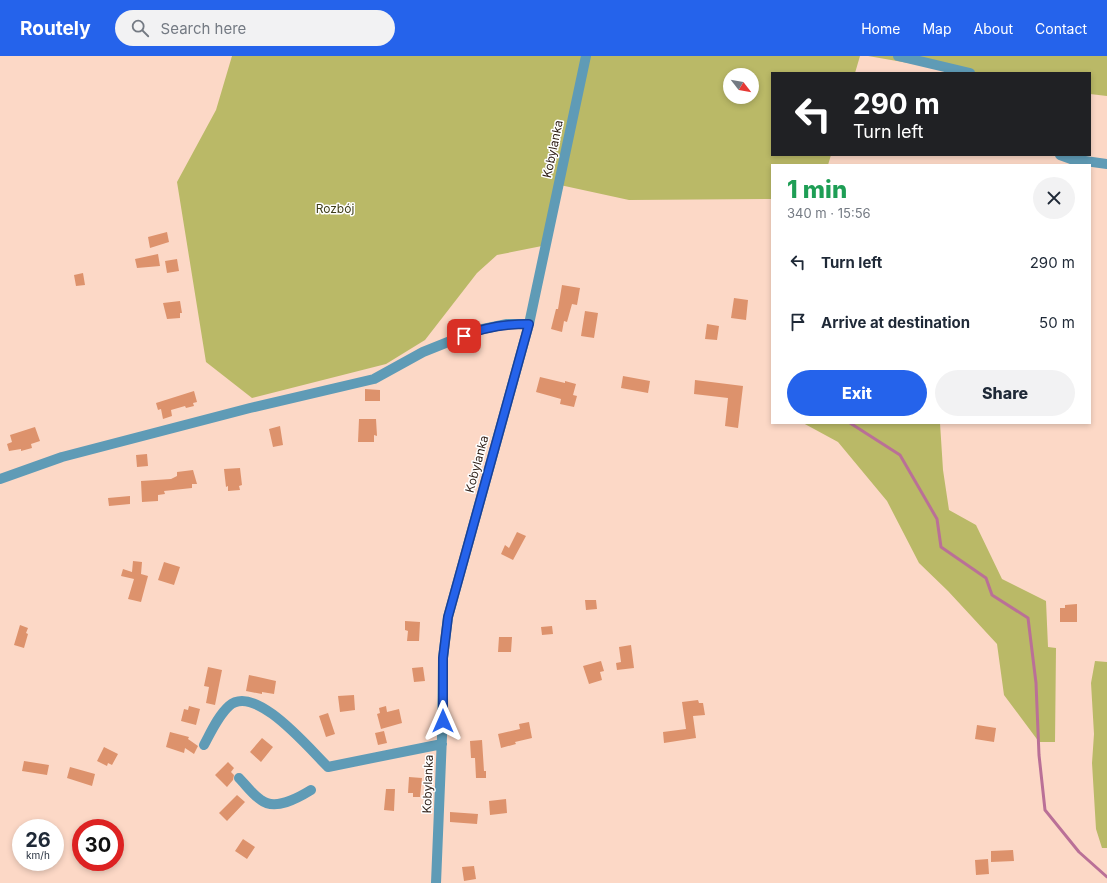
<!DOCTYPE html>
<html lang="en">
<head>
<meta charset="utf-8">
<style>
  body { margin:0; font-family:Inter,sans-serif; background:#f2f2f3; color:#1f2937; height:100vh; display:flex; flex-direction:column; font-size:15px; white-space:nowrap }
  * { box-sizing:border-box; margin:0 }
  p { font-size:13px; color:#747a83 }
  .icon { flex:none; width:22px; height:22px; fill:none; stroke:currentColor; stroke-width:2; stroke-linecap:round; stroke-linejoin:round }
  .map { position:relative; flex:1; overflow:hidden }
  .sheet { position:absolute; left:771px; top:108px; width:320px; height:260px; display:flex; flex-direction:column; background:#fff; border-radius:0px; box-shadow:0 2px 6px #0003 }
  .sheet>* { flex:none }
  .top-card { position:absolute; left:771px; top:16px; width:320px; height:84px; border-radius:0px; box-shadow:0 2px 6px #0003; background:#202124; color:#fff; overflow:hidden }
  .needle { width:26px; rotate:121deg }
  .fabs { position:absolute; left:723px; top:12px; display:grid; gap:8px }
  .fabs a { display:grid; place-items:center; width:36px; height:36px; border-radius:50%; background:#fff; box-shadow:0 2px 6px #0003; font-size:20px }
  .speed { position:absolute; left:12px; top:763px; display:flex; gap:8px; font-size:20px; font-weight:700; text-align:center }
  .speed>* { display:grid; place-content:center; width:52px; height:52px; border-radius:50%; background:#fff; box-shadow:0 2px 6px #0003; line-height:1 }
  .speed small { font-size:10px; font-weight:400 }
  .speed .limit { border:6px solid #d22; background:#fff; color:#111 }
  .pin { position:absolute; display:grid; place-items:center; width:34px; height:34px; color:#fff; margin:-17px; border-radius:8px; box-shadow:0 2px 6px #0006 }
  .me { position:absolute; width:44px; margin:-22px; rotate:0deg; stroke-linejoin:round; filter:drop-shadow(0 0 3px #0008) }
  .turn { display:flex; align-items:center; gap:14px; height:84px; padding:0 16px; font-size:18px }
  .turn .icon { width:52px; height:52px; stroke-width:2.5 }
  .turn b { display:block; font-size:28px; line-height:34px }
  .round { display:grid; place-items:center; flex:none; width:42px; height:42px; border-radius:21px; background:#f2f2f3 }
  .headline { display:flex; align-items:center; justify-content:space-between; height:68px; padding:0 16px }
  h1 { font-size:24px; font-weight:800; line-height:30px; color:#1e9e55 }
  .primary-button { display:flex; gap:8px; margin-top:auto; padding:8px 16px }
  .primary-button a { flex:1; height:46px; border-radius:24px; background:#2563eb; color:#fff; font-size:16px; font-weight:800; line-height:46px; text-align:center }
  .primary-button a+a { background:#f2f2f3; color:#1f2937 }
  ul { padding:0; list-style:none }
  li { display:flex; align-items:center; gap:12px; height:60px; padding:0 16px }
  li div { flex:1 }
  li b { display:block; font-size:15px }
  li em { font-style:normal }
  header { display:flex; align-items:center; gap:24px; box-sizing:border-box; height:56px; padding:0 20px; background:#2563eb; color:#fff }
  header strong { font-size:19px }
  nav { display:flex; gap:22px; margin-inline-start:auto; font-size:14px }
  .search { width:280px; height:36px; background:#f2f2f3; display:flex; align-items:center; gap:10px; box-sizing:border-box; padding:0 14px; border-radius:22px; color:#747a83; font-size:15px }
  .map>svg:first-child { display:block }
</style>
</head>
<body>
<header>
<strong>Routely</strong>
<div class="search"><svg class="icon" aria-label="search" viewBox="0 0 24 24"><circle cx="10" cy="10" r="6"/><path d="M15 15l6 6"/></svg>Search here</div>
<nav><a>Home</a><a>Map</a><a>About</a><a>Contact</a></nav>
</header>
<div class="map">
<svg width="1107" height="827" viewBox="0 0 1107 827">
  <rect width="100%" height="100%" fill="#fcd8c6"/>
  <path fill="#bab967" fill-rule="evenodd" d="M232,0H860L855,17H772V99H831L828,109H772V143L629,144L560,129L547,189L497,199L477,217L425,284L386,308L252,342L206,306L177,126L216,54ZM730,19H752V41H730Z
    M868,0H1107V40L1090,38V17H966Z
    M803,367H940L943,414L949,454L976,469L1002,523L1046,545L1048,591L1056,592L1055,686H1039L1004,639L997,588L948,535L919,507L887,445L838,386Z
    M1095,605L1107,606V792H1102L1096,773L1092,707L1094,678L1091,627Z"/>
  <g fill="none" stroke-linecap="round" stroke-linejoin="round">
    <path stroke="#ba7097" stroke-width="3" d="M850,367L900,399L937,463L941,491L986,522L992,539L1028,562L1036,627L1039,699L1045,754L1079,796L1107,821"/>
  </g>
  <path fill="#dd926c" d="M167,176L169,186L150,192L148,181Z
    M158,198L160,210L137,212L135,203Z
    M177,203L179,215L167,217L165,205Z
    M83,217L85,229L76,230L74,219Z
    M562,229L580,232L577,249L572,248L567,266L564,265L562,276L551,273L556,253H558Z
    M734,242L748,244L746,264L731,262Z
    M180,245L182,257H180V262L167,263L163,247Z
    M585,255L598,257L594,282L581,280Z
    M707,268L719,270L717,284L705,283Z
    M623,320L650,325L648,337L621,332Z
    M540,321L565,327V325L576,328L573,339L577,340L574,351L560,348L561,343L536,336Z
    M695,324L743,330L738,372L725,370L728,342L694,338Z
    M365,333L380,334V345H365Z
    M194,335L197,346L193,347L194,350L186,352L185,350L171,354L172,360L163,363L161,353L158,354L156,347Z
    M359,363H376L377,380L374,379V386H358Z
    M280,370L283,389L273,391L269,373Z
    M35,371L40,385L31,388L32,392L21,395V393L9,395L7,388L12,386L10,379Z
    M147,398L148,410L137,411L136,399Z
    M240,412L242,429L239,430L240,434L228,435V430L226,431L224,413Z
    M193,414L197,428H192V432L164,435L165,438L158,439V445L142,446L141,425L171,423L177,420V416Z
    M130,440V448L109,450L108,442Z
    M517,476L526,480L513,504L501,498L505,489L509,492Z
    M133,505L142,506L141,518L148,520L141,546L128,543L134,523L121,520L123,513L132,516Z
    M164,506L180,511L174,529L158,524Z
    M585,544H596L597,553L586,554Z
    M1077,548V566H1060V552H1065V549Z
    M405,565L420,566L419,585H407L408,575L405,574Z
    M20,569L28,572L26,577L28,578L24,592L14,589Z
    M552,570L553,578L542,579L541,571Z
    M499,581H512L511,596H498Z
    M631,589L634,612L617,614L616,607L621,606L619,591Z
    M601,605L604,615L600,616L602,624L589,628L583,610Z
    M208,611L222,614L215,649L206,647L209,631L204,630Z
    M423,611L425,625L414,626L412,612Z
    M249,619L276,625L274,638L262,636V638L246,635Z
    M354,639L355,654L340,656L338,640Z
    M698,644L699,647H703L705,659L693,660L696,682L664,687L663,676L686,673L682,646Z
    M189,650L200,653L196,669L181,665L184,653L188,654Z
    M386,650L387,656L399,653L402,667L381,673L377,658L380,657L379,652Z
    M328,657L335,678L326,681L319,660Z
    M529,666L532,682L515,686L516,688L501,692L498,678L520,673L519,668Z
    M977,669L996,672L994,686L975,683Z
    M384,675L387,687L378,689L375,677Z
    M170,676L189,681L188,683L198,690L194,698L185,692L184,697L166,691Z
    M262,682L273,691L261,706L250,696Z
    M482,684L484,715H486V722H476L475,702H471L470,685Z
    M104,691L118,698L112,709L108,707L107,710L97,705Z
    M24,705L49,709L47,719L22,715Z
    M228,706L234,712L231,716L234,719L233,724L227,731L215,719Z
    M70,711L95,718L92,730L67,722Z
    M409,721L422,722L420,741H413V737H408Z
    M386,733H395L394,755L384,754Z
    M237,739L245,746L227,765L219,757Z
    M506,743L507,757L490,759L489,745Z
    M450,756L478,758L477,768L450,766Z
    M243,783L255,791L247,803L235,795Z
    M1013,794L1014,805L991,806V795Z
    M988,803L989,818L976,819L975,804Z
    M474,810L476,823L464,825L462,811Z"/>
  <g fill="none" stroke-linecap="round" stroke-linejoin="round">
    <path stroke="#5f9bb6" stroke-width="10" d="M898,0L970,17
      M1060,99L1071,103L1107,108
      M0,423L62,401L250,352L374,323L423,296L478,274L507,268H529
      M204,689C211,676 218,660 229,650C255,626 311,695 328,711L442,688
      M239,722C246,729 253,739 261,744C275,755 298,742 311,734
      M436,827L442,680L443,602L448,561L529,268L586,0"/>
  </g>
  <g fill="none" stroke-linecap="round" stroke-linejoin="round">
    <defs>
      <path id="route" d="M443,665V602L448,561L529,268C506,268 485,271 464,280"/>
    </defs>
    <use href="#route" stroke="#184099" stroke-width="10"/>
    <use href="#route" stroke="#2563eb" stroke-width="7"/>
  </g>
  <g text-anchor="middle" stroke-width="3" stroke-linejoin="round" paint-order="stroke">
    <g font-size="12" fill="#2f1f16" stroke="#fff">
      <text transform="translate(553 93) rotate(-78)" y="4">Kobylanka</text>
      <text transform="translate(477 408) rotate(-75)" y="4">Kobylanka</text>
      <text transform="translate(428 728) rotate(-88)" y="4">Kobylanka</text>
    </g>
    <g font-size="12" fill="#3e3d19" stroke="#fff">
      <text x="335" y="157">Rozbój</text>
    </g>
  </g>
</svg>
<div class="fabs">
<a><svg class="needle" viewBox="-14 -14 28 28"><path d="M0-13l5 13h-10z" fill="#e53935"/><path d="M0 13l5-13h-10z" fill="#747a83"/></svg></a>
</div>
<div class="speed"><div>26<small>km/h</small></div><div class="limit">30</div></div>
<div class="pin" style="left:464px;top:280px;background:#d93025"><svg class="icon" aria-label="arrive" viewBox="0 0 24 24"><path d="M6 21V4h12l-3 4 3 4H6"/></svg></div>
<svg class="me" style="left:443px;top:665px" viewBox="-20 -20 40 40"><path d="M0-17L14 15 0 8-14 15z" fill="#2563eb" stroke="#fff" stroke-width="4"/></svg>
<div class="top-card">
<div class="turn"><svg class="icon" aria-label="left" viewBox="0 0 24 24"><path d="M17 20v-9H6M10 6l-5 5 5 5"/></svg><div><b>290 m</b>Turn left</div></div>
</div>
<section class="sheet">
<div class="headline"><div><h1>1 min</h1><p>340 m · 15:56</p></div><a class="round"><svg class="icon" aria-label="close" viewBox="0 0 24 24"><path d="M6 6l12 12M18 6L6 18"/></svg></a></div>
<ul>
<li><svg class="icon" aria-label="left" viewBox="0 0 24 24"><path d="M17 20v-9H6M10 6l-5 5 5 5"/></svg><div><b>Turn left</b></div><em>290 m</em></li>
<li><svg class="icon" aria-label="arrive" viewBox="0 0 24 24"><path d="M6 21V4h12l-3 4 3 4H6"/></svg><div><b>Arrive at destination</b></div><em>50 m</em></li>
</ul>
<div class="primary-button"><a>Exit</a><a>Share</a></div>
</section>
</div>
</body>
</html>
